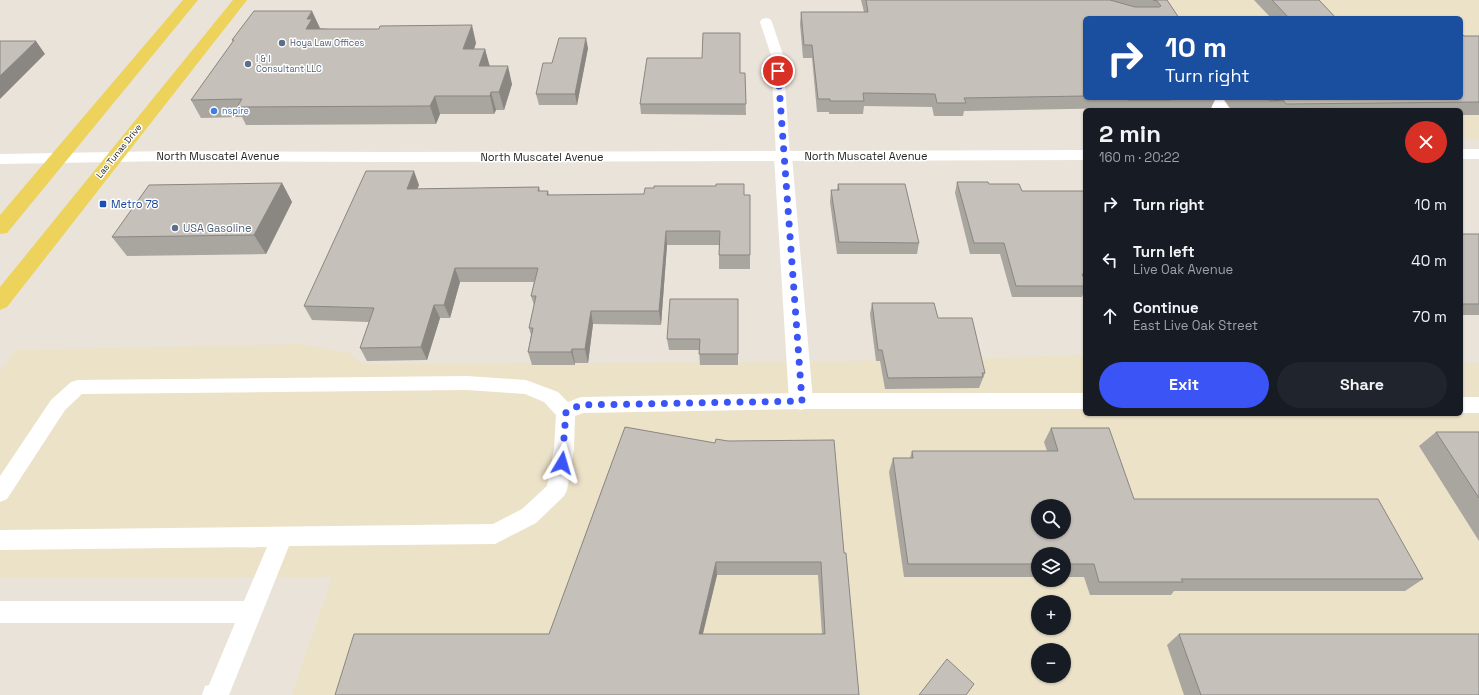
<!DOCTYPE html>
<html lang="en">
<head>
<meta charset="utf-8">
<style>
  body { margin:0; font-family:"Space Grotesk",sans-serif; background:#20242c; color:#f1f3f6; height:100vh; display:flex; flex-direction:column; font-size:15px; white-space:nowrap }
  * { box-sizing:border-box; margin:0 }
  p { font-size:13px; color:#9ea1a6 }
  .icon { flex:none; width:22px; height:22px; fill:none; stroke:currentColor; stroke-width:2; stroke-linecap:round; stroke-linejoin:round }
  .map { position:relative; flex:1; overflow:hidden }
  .panel { position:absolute; left:1083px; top:108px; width:380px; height:308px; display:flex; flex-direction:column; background:#171b24; border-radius:6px; box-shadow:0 1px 3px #0004 }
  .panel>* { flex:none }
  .banner { position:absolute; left:1083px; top:16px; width:380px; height:84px; border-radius:6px; box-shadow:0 1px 3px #0004; background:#1a4fa0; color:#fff; overflow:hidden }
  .buttons { position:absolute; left:1031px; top:499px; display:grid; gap:8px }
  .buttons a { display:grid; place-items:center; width:40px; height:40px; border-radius:50%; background:#171b24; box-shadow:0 1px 3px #0004; font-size:20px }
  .pin { position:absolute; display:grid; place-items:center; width:34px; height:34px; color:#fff; margin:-17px; border:2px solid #fff; border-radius:50%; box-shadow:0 1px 4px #0007 }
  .me { position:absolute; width:44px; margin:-22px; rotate:7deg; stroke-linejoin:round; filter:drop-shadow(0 0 3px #0008) }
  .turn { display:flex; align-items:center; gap:14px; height:84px; padding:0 16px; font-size:18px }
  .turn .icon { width:52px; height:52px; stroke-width:2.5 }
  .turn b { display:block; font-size:28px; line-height:34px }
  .round { display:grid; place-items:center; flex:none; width:42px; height:42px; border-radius:21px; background:#20242c }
  .headline { display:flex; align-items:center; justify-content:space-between; height:68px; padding:0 16px }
  h1 { font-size:24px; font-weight:700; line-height:30px }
  .primary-button { display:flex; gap:8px; margin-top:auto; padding:8px 16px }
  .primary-button a { flex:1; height:46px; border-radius:24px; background:#3b54f5; color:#fff; font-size:16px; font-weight:700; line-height:46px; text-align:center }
  .primary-button a+a { background:#20242c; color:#f1f3f6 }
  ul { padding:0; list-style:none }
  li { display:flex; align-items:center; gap:12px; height:56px; padding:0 16px }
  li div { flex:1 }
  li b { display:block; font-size:15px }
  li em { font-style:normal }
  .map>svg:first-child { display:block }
</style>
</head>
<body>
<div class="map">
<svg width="1479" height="695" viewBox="0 0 1479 695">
  <rect width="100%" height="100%" fill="#eae3d9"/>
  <path fill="#ece2c8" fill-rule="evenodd" d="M1165,0H1479V140L1461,139V110H1240L1232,98H1461V18H1177Z
    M299,344L350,353L362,364L798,362L1085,355V414H1461V363H1479V695H292L332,577L0,578V372L15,350ZM1038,506H1064V532H1038ZM1038,554H1064V580H1038ZM1038,602H1064V628H1038ZM1038,650H1064V676H1038Z"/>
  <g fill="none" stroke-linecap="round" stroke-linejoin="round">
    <path fill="#fff" fill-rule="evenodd" d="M766,18L770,19L772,22L783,55L790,156L788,159L783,160L778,159L776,156L771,55L760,22L762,19Z
      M467,376L526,380L558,392L568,402L581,397L801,393H1085V409H801L583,413L575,416L574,449L567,490L564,496L536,523L495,544L289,546L229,695H202L205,686L209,685L235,623H0V601H244L267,547L0,550V530L493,524L522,509L547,486L554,449L556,415L544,402L525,394L467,390L82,394L65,410L7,499L0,502V476L51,400L71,382L78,380Z
      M1461,397H1479V413H1461Z"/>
    <path fill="#fff" fill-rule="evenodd" d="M1206,98H1222L1230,110H1214Z
      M783,151L789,152L792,156L813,401L809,408L801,410L793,408L789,401L774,156L777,152Z"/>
    <path fill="#fff" fill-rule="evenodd" d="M1461,149H1479V159H1461Z
      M1085,150V160L385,162L170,161L0,164V154L170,151L385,152Z"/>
    <path fill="#edd25b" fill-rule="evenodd" d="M183,0H198L7,233L0,234V215Z
      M233,0H247L7,307L0,310V287Z"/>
  </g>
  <path fill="#a9a59f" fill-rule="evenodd" d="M861,0H1167L1179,18H1085V98H1216L1211,108H1168L1167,110H1121L1120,108L964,111L963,116H934L932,107L864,106L863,114H829V112H817L812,58H803L800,24L801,12H864Z
    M1254,0H1319L1336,18H1271Z
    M320,28L476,43L474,49H485L489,66L512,84L504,110H496L494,114H440L436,124L246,125L242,117L201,118L191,100L233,42L232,40Z
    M1464,36H1479V115H1461V110H1260L1258,108H1230L1223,98H1461Z
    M588,48L577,105H539L536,94L552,63Z
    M740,73H745L746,115L641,114L640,104Z
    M957,182L989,184L1022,191H1085V290L1082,297H1012L1000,254H970L955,193Z
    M282,183L292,202L266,254L127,256L112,237Z
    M838,184L919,243L917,254H837L830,202L831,190H837Z
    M419,185L417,189L539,187L540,191H548L549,195H750V269H719V245H667L661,325L593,324L588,363H575V365H532L528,352L531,335L529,328L534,305L531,296L534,282H460L450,318H440L427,360L367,361L360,348L369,322L312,320L304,306Z
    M1461,234H1479V315H1461Z
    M738,299V365H700L699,350H669L667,339Z
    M872,303L938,318L985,373L979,388L885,389L880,361H876L870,314Z
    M625,427L844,553L859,695L549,634ZM717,575H818L822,634H703Z
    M1051,428L1134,499L1423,579L1405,591H1174L1171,595H1090L1084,577H1064V554H1038V577H904L889,472L893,458H910L912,451H1047L1044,442Z
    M1436,432H1479V541L1419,446Z
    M1179,634L1479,695H1184L1167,645Z"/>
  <path fill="#8a8682" d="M312,11L320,28L318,31L306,29L307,19Z
    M472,25L476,43L468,67L463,49Z
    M586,38L588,48L577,105L575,94Z
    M36,41L45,54L0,99V76Z
    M485,49L490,67L479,66Z
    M508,66L512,84L504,110L499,92Z
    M491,92L496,110L494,114L490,96Z
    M435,96L440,114L436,124L430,106Z
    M414,171L419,185L412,203L407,189Z
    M282,183L292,202L266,254L254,235Z
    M666,231L667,245L661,325L659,311Z
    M455,268L460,282L450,318L444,305Z
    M434,305L440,318L427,360L421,347Z
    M591,311L593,324L588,363L585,349Z
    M572,349L575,363V365L571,352Z
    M716,562L717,575L700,645L699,634Z"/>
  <path fill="#c5c0b9" stroke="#8a8682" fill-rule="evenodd" d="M866,0H1110L1135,7H1159L1161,6L1157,1L1153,0H1167L1179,18H1085V96L964,98L966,103H937L935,94L863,93L864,101H830V99H818L812,45H804L801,12H868Z
    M1272,0H1319L1336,18H1289Z
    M254,11H312L307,19H312L306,29H379L380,26L472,25L463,49H485L479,66H508L499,92H491L490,96H435L430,106L237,107L242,99L191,100L234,40H232Z
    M703,33H740V73H745L746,104H640L647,58H702Z
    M1461,33L1464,36H1479V102L1286,104L1283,100L1270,101L1268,98H1461Z
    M559,38H586L575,94H536L543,63H552Z
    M0,41H36L0,76Z
    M1127,98H1170L1171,100H1128Z
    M366,171H414L407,189L539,187L538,191H548L547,195L644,194L645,188H654V186H716V184H744V195H750V255H719L720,231H666L659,311H591L585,349H572L571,352H528L533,328H529L536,296H531L538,268H455L444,305H434L421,347L360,348L374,308L304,306Z
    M957,182H988L989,184H1019L1022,191H1085V274H1082L1085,281V286H1016L1004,243H974Z
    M282,183L254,235L112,237L149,185Z
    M838,184H905L919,243L839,242L831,190H839Z
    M1461,234H1479V304H1461Z
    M670,299H738V354H699L700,339H667Z
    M872,303H934L938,318H972L985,373H982L983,377L888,378L882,350H878Z
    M625,427L715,443L716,439L728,441L834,440L844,553H846L859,695H335L354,634H549ZM716,562H821L825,634H699Z
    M1051,428H1109L1134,499H1378L1423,579H1181L1183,582H1099L1094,564H1064V554H1038V564H908L893,458H913L912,451H1058ZM1038,506H1064V532H1038Z
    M1436,432H1479V498Z
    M1179,634H1479V695H1201Z
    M947,659L974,684L966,695H919Z"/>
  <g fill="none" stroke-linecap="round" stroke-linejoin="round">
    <path stroke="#3b54f5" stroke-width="7" stroke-dasharray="0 12.6" d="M562,463L566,412L580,405L802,401L778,71"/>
  </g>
  <g fill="#5c6f8a" stroke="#fff" stroke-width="1.5">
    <circle cx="282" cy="43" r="4"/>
    <circle cx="248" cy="64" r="4"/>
    <circle cx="175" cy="228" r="4"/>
  </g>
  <circle fill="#3f7fe0" stroke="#fff" stroke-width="1.5" cx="214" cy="111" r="4"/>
  <rect fill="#1a4fb4" stroke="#fff" stroke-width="1.5" x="99" y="200" width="8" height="8" rx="2"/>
  <g text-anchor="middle" stroke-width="3" stroke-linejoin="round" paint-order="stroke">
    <g font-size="9" fill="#4e5e75" stroke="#fff" text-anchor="start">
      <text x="290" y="46">Hoya Law Offices</text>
      <text x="256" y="62">I &amp; I<tspan x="256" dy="10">Consultant LLC</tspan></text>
    </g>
    <g font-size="9" fill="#366cbe" stroke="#fff" text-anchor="start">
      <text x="222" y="114">nspire</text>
    </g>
    <g font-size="9" fill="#272727" stroke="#fff">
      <text transform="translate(119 151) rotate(-51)" y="3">Las Tunas Drive</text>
    </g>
    <g font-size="11" fill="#272727" stroke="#fff">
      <text x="218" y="160">North Muscatel Avenue</text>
      <text x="866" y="160">North Muscatel Avenue</text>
      <text x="542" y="161">North Muscatel Avenue</text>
    </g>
    <g font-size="11" fill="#164399" stroke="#fff" text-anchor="start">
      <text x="111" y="208">Metro 78</text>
    </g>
    <g font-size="11" fill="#4e5e75" stroke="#fff" text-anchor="start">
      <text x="183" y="232">USA Gasoline</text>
    </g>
  </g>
</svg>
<div class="buttons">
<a><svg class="icon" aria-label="search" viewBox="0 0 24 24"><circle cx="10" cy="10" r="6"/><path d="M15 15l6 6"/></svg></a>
<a><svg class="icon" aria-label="layers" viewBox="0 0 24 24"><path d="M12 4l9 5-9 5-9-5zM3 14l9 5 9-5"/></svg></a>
<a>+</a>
<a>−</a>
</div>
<div class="pin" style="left:778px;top:71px;background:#d93025"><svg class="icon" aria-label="arrive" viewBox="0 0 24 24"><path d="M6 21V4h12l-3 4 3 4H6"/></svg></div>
<svg class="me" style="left:562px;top:463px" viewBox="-20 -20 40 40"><path d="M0-17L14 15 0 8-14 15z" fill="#3b54f5" stroke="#fff" stroke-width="4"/></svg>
<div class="banner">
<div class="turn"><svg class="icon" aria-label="right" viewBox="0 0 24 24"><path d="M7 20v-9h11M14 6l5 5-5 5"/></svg><div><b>10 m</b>Turn right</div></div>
</div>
<section class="panel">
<div class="headline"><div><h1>2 min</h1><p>160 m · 20:22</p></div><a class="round" style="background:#d93025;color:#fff"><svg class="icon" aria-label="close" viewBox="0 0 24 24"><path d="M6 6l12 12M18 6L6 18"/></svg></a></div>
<ul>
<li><svg class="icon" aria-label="right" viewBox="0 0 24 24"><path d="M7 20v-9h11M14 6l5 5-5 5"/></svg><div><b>Turn right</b></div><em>10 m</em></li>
<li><svg class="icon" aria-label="left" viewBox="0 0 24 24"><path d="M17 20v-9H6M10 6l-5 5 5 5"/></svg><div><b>Turn left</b><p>Live Oak Avenue</p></div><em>40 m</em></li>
<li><svg class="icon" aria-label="ahead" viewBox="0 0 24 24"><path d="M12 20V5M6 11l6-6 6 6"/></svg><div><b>Continue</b><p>East Live Oak Street</p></div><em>70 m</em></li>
</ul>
<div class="primary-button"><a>Exit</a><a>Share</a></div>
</section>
</div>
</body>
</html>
